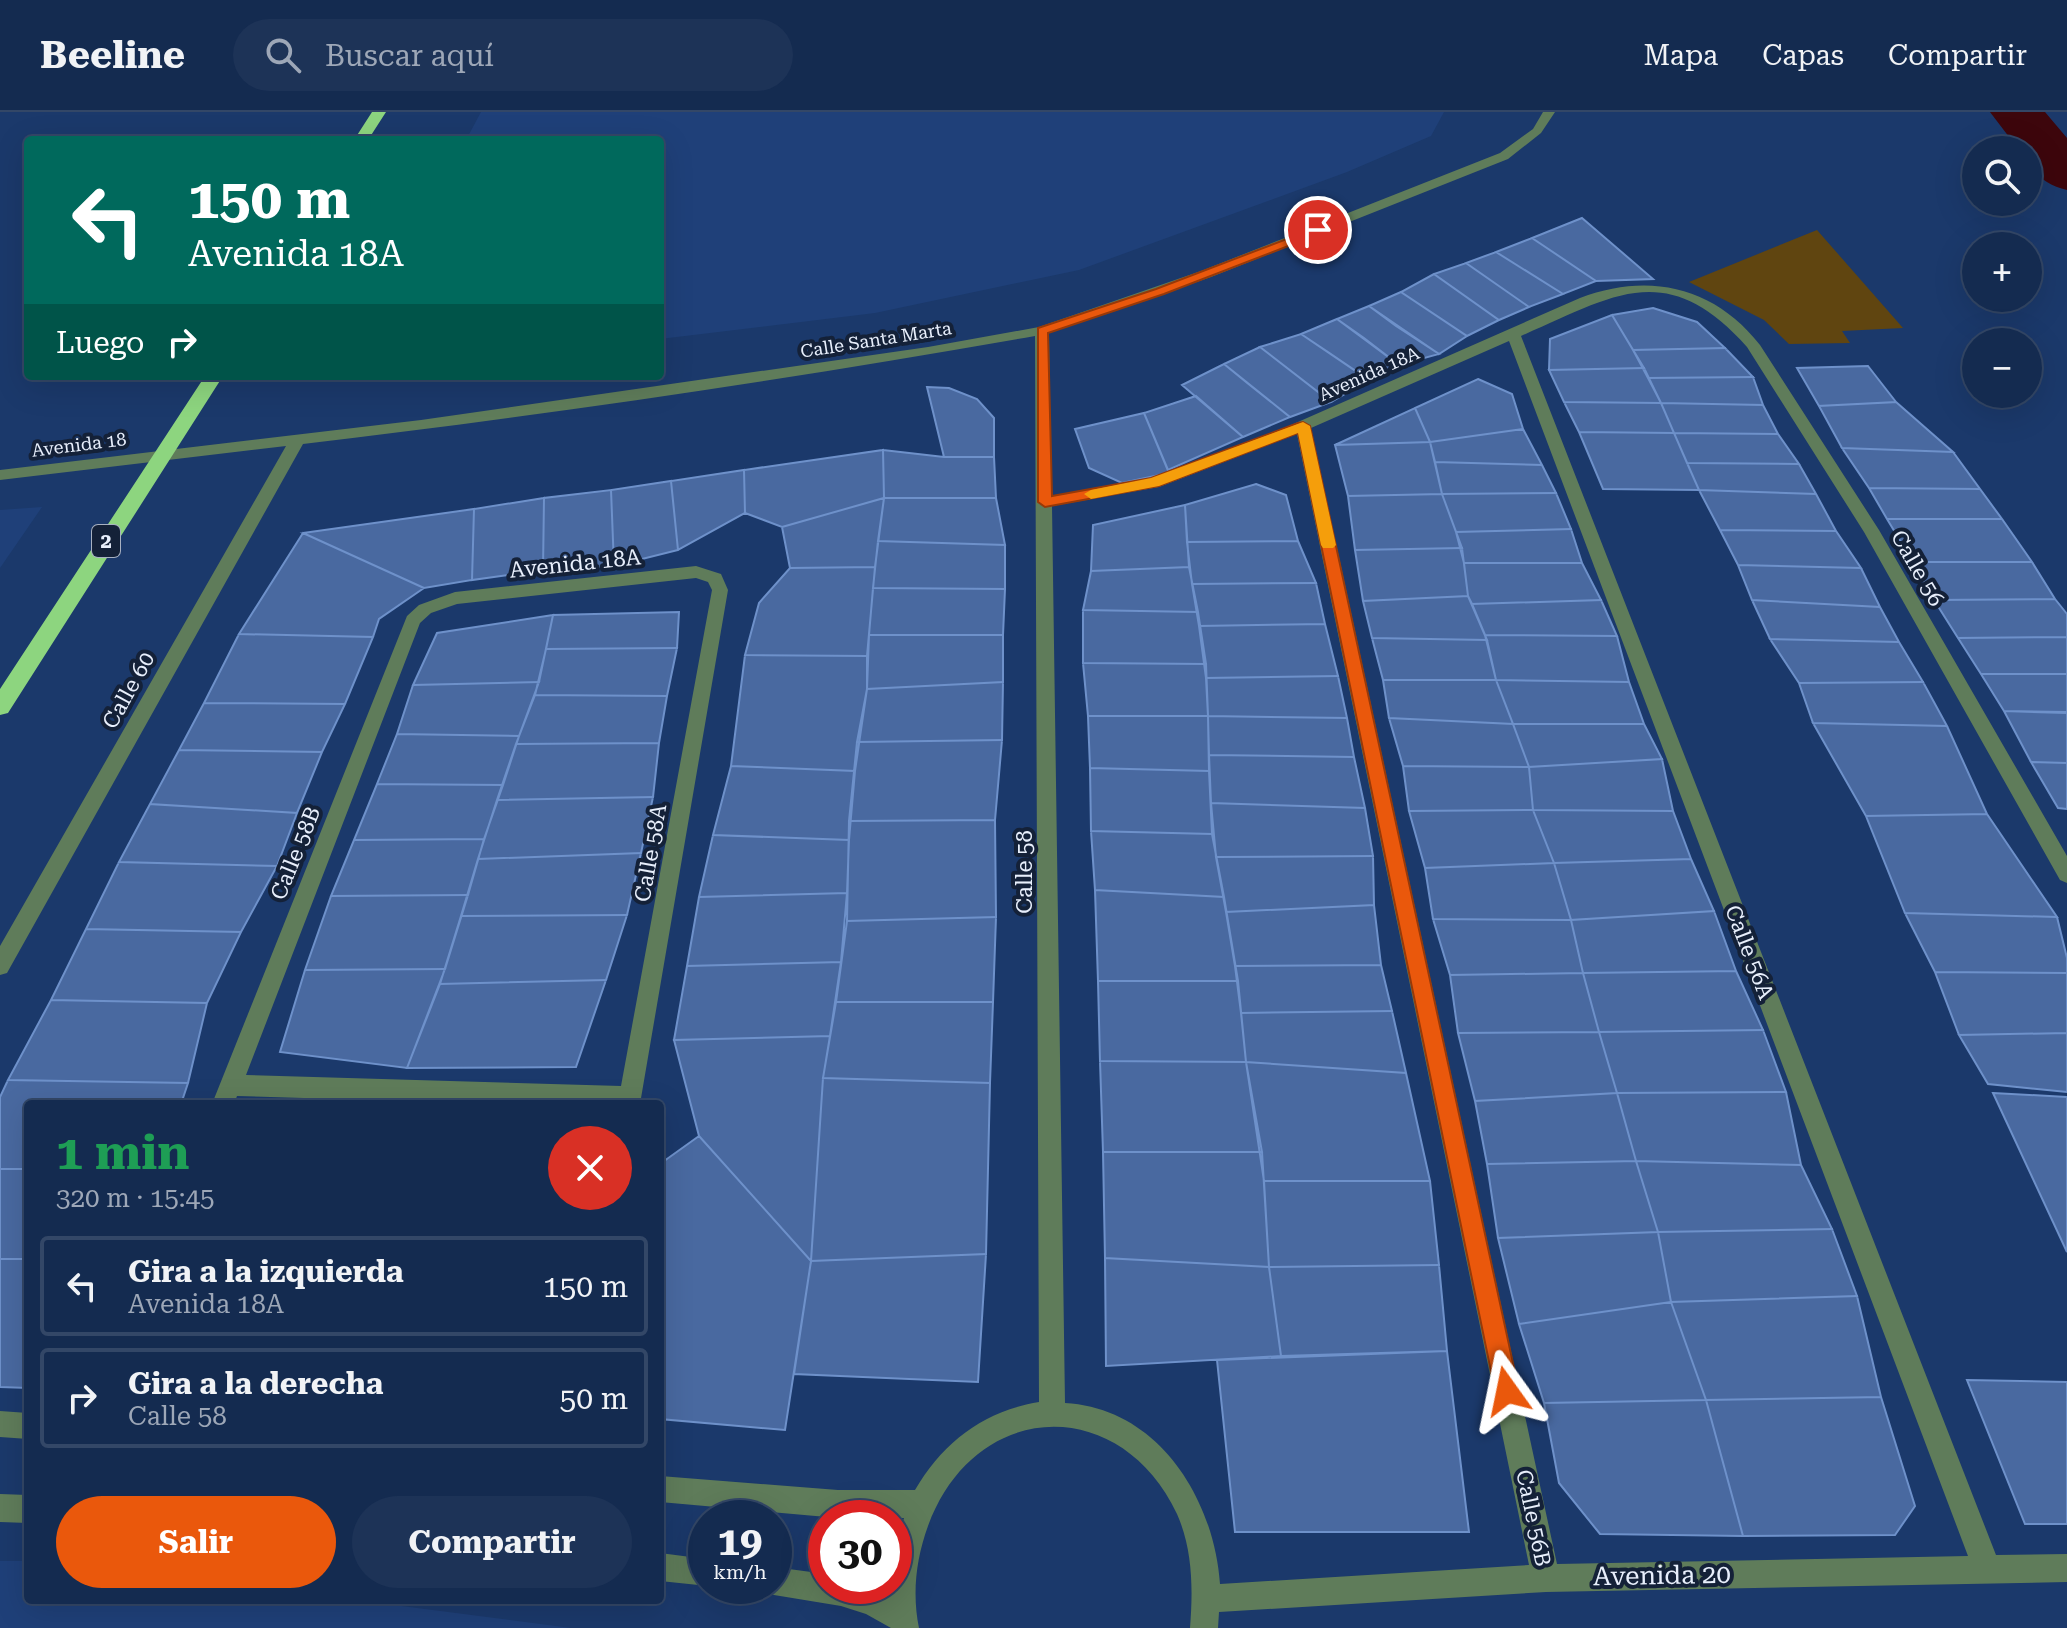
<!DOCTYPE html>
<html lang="es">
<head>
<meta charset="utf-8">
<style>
  body { margin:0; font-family:"Roboto Serif",serif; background:#1d3357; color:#f1f3f6; height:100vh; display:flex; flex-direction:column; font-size:30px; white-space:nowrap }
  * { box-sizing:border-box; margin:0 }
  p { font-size:26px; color:#9da7b7 }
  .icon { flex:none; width:44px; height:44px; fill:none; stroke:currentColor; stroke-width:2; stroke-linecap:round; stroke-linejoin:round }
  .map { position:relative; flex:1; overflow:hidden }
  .panel { position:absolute; left:24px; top:988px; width:640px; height:504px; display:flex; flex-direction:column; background:#142b50; border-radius:8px; box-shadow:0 8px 32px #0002,0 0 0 2px #334767 }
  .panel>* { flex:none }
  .banner { position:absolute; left:24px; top:24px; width:640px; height:244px; border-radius:8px; box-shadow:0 8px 32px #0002,0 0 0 2px #334767; background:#00695c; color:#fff; overflow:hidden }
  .controls { position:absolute; left:1962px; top:24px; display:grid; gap:16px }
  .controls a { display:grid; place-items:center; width:80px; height:80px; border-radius:50%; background:#142b50; box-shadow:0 8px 32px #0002,0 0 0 2px #334767; font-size:40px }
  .speed { position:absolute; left:688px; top:1388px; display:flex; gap:16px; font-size:40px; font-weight:700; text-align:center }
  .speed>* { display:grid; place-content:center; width:104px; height:104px; border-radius:50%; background:#142b50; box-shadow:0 8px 32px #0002,0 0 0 2px #334767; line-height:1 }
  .speed small { font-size:20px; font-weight:400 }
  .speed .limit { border:12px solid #d22; background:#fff; color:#111 }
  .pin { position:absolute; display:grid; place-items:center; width:68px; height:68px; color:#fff; margin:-34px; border:4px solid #fff; border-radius:50%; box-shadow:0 2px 8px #0007 }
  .me { position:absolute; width:88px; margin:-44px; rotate:348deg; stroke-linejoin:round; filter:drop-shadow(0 0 6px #0008) }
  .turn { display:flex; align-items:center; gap:28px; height:168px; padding:0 32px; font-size:36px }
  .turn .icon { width:104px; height:104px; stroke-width:2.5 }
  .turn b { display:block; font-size:56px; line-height:68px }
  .then { display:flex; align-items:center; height:76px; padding:0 32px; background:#0003; gap:16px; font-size:30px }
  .round { display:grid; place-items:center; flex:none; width:84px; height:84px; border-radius:42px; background:#1d3357 }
  .overview { display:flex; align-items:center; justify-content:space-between; height:136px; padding:0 32px }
  h1 { font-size:48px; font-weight:700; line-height:60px; color:#1e9e55 }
  .primary-button { display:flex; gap:16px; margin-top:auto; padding:16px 32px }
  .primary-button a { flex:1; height:92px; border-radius:48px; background:#ea580c; color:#fff; font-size:32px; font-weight:700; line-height:92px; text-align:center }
  .primary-button a+a { background:#1d3357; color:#f1f3f6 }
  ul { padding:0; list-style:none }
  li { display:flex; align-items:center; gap:24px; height:100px; margin:0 16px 12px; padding:0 16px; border:4px solid #334767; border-radius:8px }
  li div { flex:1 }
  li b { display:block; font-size:30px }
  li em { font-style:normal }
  header { display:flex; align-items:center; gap:48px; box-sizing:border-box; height:112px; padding:0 40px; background:#142b50; border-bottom:2px solid #334767 }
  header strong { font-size:38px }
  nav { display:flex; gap:44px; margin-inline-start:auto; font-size:28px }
  .search { width:560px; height:72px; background:#1d3357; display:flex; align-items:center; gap:20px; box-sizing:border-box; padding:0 28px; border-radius:44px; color:#9da7b7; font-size:30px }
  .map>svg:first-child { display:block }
</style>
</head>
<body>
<header>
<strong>Beeline</strong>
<div class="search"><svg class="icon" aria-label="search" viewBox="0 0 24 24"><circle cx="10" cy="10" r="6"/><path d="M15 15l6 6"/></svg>Buscar aquí</div>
<nav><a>Mapa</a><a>Capas</a><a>Compartir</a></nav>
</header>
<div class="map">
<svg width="2067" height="1516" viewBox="0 0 2067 1516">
  <rect width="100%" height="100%" fill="#1b396b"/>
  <path fill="#1f4079" d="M481,0H1444L1431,24L1347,60L1079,158L875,201L660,227V28H466Z
    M42,395L0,456V398Z
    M0,1449H28V1488H355L571,1516H0Z"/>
  <path fill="#604510" d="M1817,118L1903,216L1842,219L1850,231L1789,232L1764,208L1689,170Z"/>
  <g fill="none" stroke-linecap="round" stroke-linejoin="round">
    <path fill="#3d060c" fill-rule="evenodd" d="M1990,0H2045L2067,26V78C2047,73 2028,61 2028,38H2019Z"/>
  </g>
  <path fill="#4969a0" stroke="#6e91ca" stroke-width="2" d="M1582,106L1653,167L1596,169L1532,126Z
    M1532,126L1596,169L1563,182L1496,140Z
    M1496,140L1563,182L1529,195L1466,151Z
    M1466,151L1529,195L1499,208L1434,162Z
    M1434,162L1499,208L1467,224L1401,180Z
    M1401,180L1467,224L1439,242L1369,194Z
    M1369,194L1396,214L1439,242L1399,253L1337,207Z
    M1653,196L1697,210L1725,236L1633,238L1612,203Z
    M1612,203L1644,256L1549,258L1550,227Z
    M1337,207L1364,226L1399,253L1369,268L1301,222Z
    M1301,222L1328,240L1369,268L1331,290L1260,235Z
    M1260,235L1331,290L1290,305L1224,252Z
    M1725,236L1753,265L1648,266L1633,238Z
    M1224,252L1246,270L1290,305L1243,325L1182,273Z
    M1868,254L1896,290L1819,294L1797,256Z
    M1644,256L1661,291L1564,290L1549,258Z
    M1753,265L1763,293L1661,291L1648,266Z
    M1478,267L1512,282L1523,317L1430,330L1415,296Z
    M927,275L949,276L977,287L994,306V345H944Z
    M1196,284L1243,325L1168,358L1144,301Z
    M1564,290L1661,291L1674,321L1579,320Z
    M1896,290L1953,340L1842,336L1819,294Z
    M1661,291L1763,293L1778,322L1674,321Z
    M1415,296L1430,330L1335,333Z
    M1144,301L1169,361L1122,371L1089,356L1075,317Z
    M1523,317L1542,353L1435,350L1430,330Z
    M1579,320L1674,321L1699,378L1603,377Z
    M1674,321L1778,322L1799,352L1687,351Z
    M1430,330L1442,382L1348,384L1335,333Z
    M1842,336L1953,340L1980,377L1869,376Z
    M883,338L884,386L782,415L745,401L744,358Z
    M883,338L944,345H994L996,386H884Z
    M1435,350L1542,353L1556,381L1442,382Z
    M1687,351L1799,352L1816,382L1699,378Z
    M744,358L745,401L678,438L671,369Z
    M671,369L678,438L614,454L611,378Z
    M1256,372L1286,383L1298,429L1187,430L1185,393Z
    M1869,376L1980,377L2002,407H1887Z
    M611,378L614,454L543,458L544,386Z
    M1699,378L1816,382L1836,419L1720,418Z
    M1556,381L1571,417L1456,420L1442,382Z
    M1442,382L1462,436L1355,438L1348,384Z
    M544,386L543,458L472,468L474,397Z
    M884,386L875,455L790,456L782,415Z
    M884,386H996L1005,433L878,429Z
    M1185,393L1189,455L1091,459L1093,413Z
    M474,397L472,468L424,476L303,421Z
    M1887,407H2002L2032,450H1913Z
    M1571,417L1582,451H1464L1456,420Z
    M1720,418L1836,419L1861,456L1738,453Z
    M303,421L424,476L379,507L373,525L239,522Z
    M878,429L1005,433V477L873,476Z
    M1298,429L1316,471L1192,472L1187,430Z
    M1462,436L1468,484L1363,489L1355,438Z
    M1913,450H2032L2055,487L1934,488Z
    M1464,451H1582L1601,488L1472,492L1468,484Z
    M1738,453L1861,456L1880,495L1752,488Z
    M875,455L867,544L745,543L759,491L790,456Z
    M1189,455L1198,500L1083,498L1091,459Z
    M1316,471L1325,512L1199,514L1192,472Z
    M873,476L1005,477L1003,523H869Z
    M1468,484L1487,528L1372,526L1363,489Z
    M2055,487L2067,502V525L1958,526L1934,488Z
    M1601,488L1617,524L1485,523L1472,492Z
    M1752,488L1880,495L1899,530L1770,527Z
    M1083,498L1198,500L1206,552L1083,551Z
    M679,500L677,536L546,537L553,503Z
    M553,503L539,570L413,573L437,521Z
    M1325,512L1338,564L1206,566L1199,514Z
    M239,522L373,525L345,592L204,591Z
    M869,523H1003V570L867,577Z
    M1485,523L1617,524L1629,570L1496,568Z
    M2067,525V562H1981L1958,526Z
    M1372,526L1487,528L1496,568H1383Z
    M1770,527L1899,530L1923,570L1799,571Z
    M677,536L667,584L535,583L546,537Z
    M745,543L867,544V577L855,659L731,654Z
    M1083,551L1206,552L1208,604H1088Z
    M1981,562H2067V600L2004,599Z
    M1338,564L1347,606L1208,604L1206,566Z
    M1383,568H1496L1513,612L1389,606Z
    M1496,568L1629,570L1644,612H1513Z
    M539,570L519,624L397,622L413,573Z
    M1003,570L1002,628L857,630L867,577Z
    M1923,570L1947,614L1813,611L1799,571Z
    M535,583L667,584L659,631L516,632Z
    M204,591L345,592L322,640L179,638Z
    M2004,599L2067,601V651L2031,650Z
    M1088,604H1208L1209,659L1090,656Z
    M1208,604L1347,606L1354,645L1209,643Z
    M1389,606L1513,612L1529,655L1403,654Z
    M1813,611L1947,614L1987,702L1866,704Z
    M1513,612H1644L1662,647L1529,655Z
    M397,622L519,624L503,673L377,672Z
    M1002,628L995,708L849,709L857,630Z
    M659,631L653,685L497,688L516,632Z
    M179,638L322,640L297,701L150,692Z
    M1209,643L1354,645L1365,696L1211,691Z
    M1662,647L1673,699L1533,698L1529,655Z
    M2031,650L2067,651V697L2058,696Z
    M731,654L855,659L849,728L713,723Z
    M1403,654L1529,655L1533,698L1409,699Z
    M1090,656L1209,659L1212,722L1091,719Z
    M377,672L503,673L484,727L354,728Z
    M653,685L641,741L478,747L497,688Z
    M1211,691L1365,696L1373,744L1216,745Z
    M150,692L297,701L277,754L119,750Z
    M1533,698L1554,751L1425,756L1409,699Z
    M1533,698L1673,699L1691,747L1554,751Z
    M1987,702L2057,805L1905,801L1866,704Z
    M995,708L996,805L847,809L849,709Z
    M1091,719L1212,722L1224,785L1095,778Z
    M713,723L849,728L847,781L699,785Z
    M484,727L468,783L331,784L354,728Z
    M641,741L627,803L461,804L478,747Z
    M1373,744L1374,793L1226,800L1216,745Z
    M1691,747L1714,799L1571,808L1554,751Z
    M119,750L277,754L241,820L86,817Z
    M1554,751L1571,808L1433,807L1425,756Z
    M1095,778L1224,785L1238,869H1098Z
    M847,781L841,850L687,854L699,785Z
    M468,783L445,857L305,858L331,784Z
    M1374,793L1381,853L1235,854L1226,800Z
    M1714,799L1736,859L1583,861L1571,808Z
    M1905,801L2057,805L2067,846V861L1935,860Z
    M627,803L606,868L440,872L461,804Z
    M996,805L993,890H836L847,809Z
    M1433,807L1571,808L1583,861L1450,863Z
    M86,817L241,820L207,891L51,888Z
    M841,850L830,924L674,928L687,854Z
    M1381,853L1392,899L1241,901L1235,854Z
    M445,857L407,956L280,940L305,858Z
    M1736,859L1763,918L1599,920L1583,861Z
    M1935,860L2067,861V921L1959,923Z
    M1583,861L1599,920L1458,921L1450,863Z
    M606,868L576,955L407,956L440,872Z
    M1098,869H1238L1246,950L1100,949Z
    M51,888L207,891L188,971L8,968Z
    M836,890H993L990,971L823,966Z
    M1392,899L1406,961L1246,950L1241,901Z
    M1763,918L1786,980L1617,981L1599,920Z
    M1599,920L1617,981L1475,989L1458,921Z
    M2067,921V980L1988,972L1959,923Z
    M830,924L823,966L811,1149L699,1024L674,928Z
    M1100,949L1246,950L1262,1040H1103Z
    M1246,950L1406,961L1430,1069H1264Z
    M823,966L990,971L986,1142L811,1149Z
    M8,968L188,971L181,992H28V1057H0V985Z
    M1786,980L1801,1053L1636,1049L1617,981Z
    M1617,981L1636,1049L1487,1052L1475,989Z
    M1993,981L2067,985V1140Z
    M699,1024L811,1149L785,1318L660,1307V1052Z
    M1103,1040H1262L1269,1155L1105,1146Z
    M1636,1049L1658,1120L1498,1126L1487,1052Z
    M1636,1049L1801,1053L1832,1117L1658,1120Z
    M0,1057H28V1147H0Z
    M1264,1069H1430L1439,1153L1269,1155Z
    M1832,1117L1857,1184L1671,1190L1658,1120Z
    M1658,1120L1671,1190L1519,1212L1498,1126Z
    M986,1142L978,1270L794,1262L811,1149Z
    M1105,1146L1269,1155L1281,1244L1106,1254Z
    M0,1147H28V1276L0,1275Z
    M1439,1153L1447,1239L1281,1244L1269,1155Z
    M1857,1184L1881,1285L1706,1288L1671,1190Z
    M1671,1190L1706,1288L1544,1291L1519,1212Z
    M1447,1239L1469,1420H1235L1217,1248Z
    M1967,1268L2067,1270V1412H2025Z
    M1881,1285L1915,1394L1895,1423L1743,1424L1706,1288Z
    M1706,1288L1743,1424L1600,1422L1559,1371L1544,1291Z"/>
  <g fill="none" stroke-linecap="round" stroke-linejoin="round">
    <path fill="#5f7c5a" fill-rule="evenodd" d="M1543,0H1555L1541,21L1508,47L1211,165L1049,221L1051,384L1140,369L1193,352L1282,317L1580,186C1648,160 1714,174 1760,233L1879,418L2067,744V771L2060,768L1864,420L1747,235C1666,144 1612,185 1521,224L1996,1443L2067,1442V1470L1546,1480L1219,1500L1218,1516H1190C1193,1478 1193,1438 1177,1402C1119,1280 974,1288 928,1414C916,1447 912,1482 919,1516H891L866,1502L841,1494L774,1483L764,1479L762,1474H774V1455L826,1462V1474H867L887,1483L888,1474H894V1436L904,1406H838L660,1390V1364L838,1378H915C943,1330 984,1299 1039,1290L1035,224C792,267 547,303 303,332L7,861L0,863V834L286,334L0,368V358L421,308L928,235L1039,215L1201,159L1500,41L1533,17ZM1509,229L1968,1444L1557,1452L1311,316ZM1297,322L1529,1453L1220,1472C1214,1386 1158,1296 1065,1291L1052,394L1159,375Z
      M696,454L721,462L728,478L640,992H503L237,984L234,992H212L407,504L419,493L455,480ZM696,466L708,470L712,478L621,974L246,963L420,511L431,501L457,492Z
      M0,1299L28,1301V1327L0,1325Z
      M0,1382L28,1383V1411L0,1410Z
      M660,1441L706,1447L708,1474L660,1469Z"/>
    <path fill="#8dd57f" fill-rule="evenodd" d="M372,0H386L368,28H354Z
      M205,264H223L8,601L0,603V577Z"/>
  </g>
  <path fill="#ea580c" stroke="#983908" stroke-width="2" d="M1318,115L1324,118L1322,121L1164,182L1048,221L1052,384L1151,366L1298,311L1303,310L1310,314L1519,1279L1515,1287L1507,1291L1499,1287L1495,1279L1298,321L1159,374L1045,395L1038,390V216L1156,177Z"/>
  <path fill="#f59e0b" d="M1303,310L1310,314L1336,433L1333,436H1323L1321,433L1298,321L1159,374L1091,387L1084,382L1091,378L1151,366Z"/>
  <g text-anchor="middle" stroke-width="8" stroke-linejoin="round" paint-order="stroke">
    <g font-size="18" fill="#e8effc" stroke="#142138">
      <text transform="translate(876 228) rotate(-9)" y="6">Calle Santa Marta</text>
      <text transform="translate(1369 262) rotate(-24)" y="6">Avenida 18A</text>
      <text transform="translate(79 333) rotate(-7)" y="6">Avenida 18</text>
    </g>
    <rect fill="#142138" stroke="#a8b1c1" stroke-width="2" x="92" y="413" width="28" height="32" rx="6"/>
    <g font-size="20" font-weight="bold" fill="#e8effc">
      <text x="106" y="436">2</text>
    </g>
    <g font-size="22" fill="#e8effc" stroke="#142138">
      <text transform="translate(575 451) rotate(-6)" y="8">Avenida 18A</text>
      <text transform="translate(1918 456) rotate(60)" y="8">Calle 56</text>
      <text transform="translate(128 578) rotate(-61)" y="8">Calle 60</text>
      <text transform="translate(295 741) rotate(-68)" y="8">Calle 58B</text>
      <text transform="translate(650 741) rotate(-80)" y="8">Calle 58A</text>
      <text transform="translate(1024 760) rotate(-90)" y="8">Calle 58</text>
      <text transform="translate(1750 840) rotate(69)" y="8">Calle 56A</text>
      <text transform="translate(1534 1406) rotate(78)" y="8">Calle 56B</text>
    </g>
    <g font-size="26" fill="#e8effc" stroke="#142138">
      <text transform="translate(1662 1463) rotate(-1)" y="9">Avenida 20</text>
    </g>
  </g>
</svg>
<div class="controls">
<a><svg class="icon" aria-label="search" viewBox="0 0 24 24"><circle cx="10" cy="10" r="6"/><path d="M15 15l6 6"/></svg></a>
<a>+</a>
<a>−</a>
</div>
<div class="speed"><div>19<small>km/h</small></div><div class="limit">30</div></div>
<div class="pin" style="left:1318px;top:118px;background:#d93025"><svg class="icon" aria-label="arrive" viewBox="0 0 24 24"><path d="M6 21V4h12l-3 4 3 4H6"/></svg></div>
<svg class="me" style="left:1507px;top:1279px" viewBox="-20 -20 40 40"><path d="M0-17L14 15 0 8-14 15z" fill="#ea580c" stroke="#fff" stroke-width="4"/></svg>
<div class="banner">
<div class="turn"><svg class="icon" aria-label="left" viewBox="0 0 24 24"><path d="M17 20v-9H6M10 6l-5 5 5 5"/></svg><div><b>150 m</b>Avenida 18A</div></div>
<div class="then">Luego<svg class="icon" aria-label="right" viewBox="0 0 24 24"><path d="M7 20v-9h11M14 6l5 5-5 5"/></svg></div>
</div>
<section class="panel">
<div class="overview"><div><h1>1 min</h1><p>320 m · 15:45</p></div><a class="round" style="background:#d93025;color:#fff"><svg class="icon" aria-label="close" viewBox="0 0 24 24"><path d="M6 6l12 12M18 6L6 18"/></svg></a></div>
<ul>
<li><svg class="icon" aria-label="left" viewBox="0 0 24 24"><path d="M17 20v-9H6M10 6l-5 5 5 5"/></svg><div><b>Gira a la izquierda</b><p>Avenida 18A</p></div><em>150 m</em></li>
<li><svg class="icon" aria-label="right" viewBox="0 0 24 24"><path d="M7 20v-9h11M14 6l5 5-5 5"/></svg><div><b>Gira a la derecha</b><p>Calle 58</p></div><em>50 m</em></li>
</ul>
<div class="primary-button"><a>Salir</a><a>Compartir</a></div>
</section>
</div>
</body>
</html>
